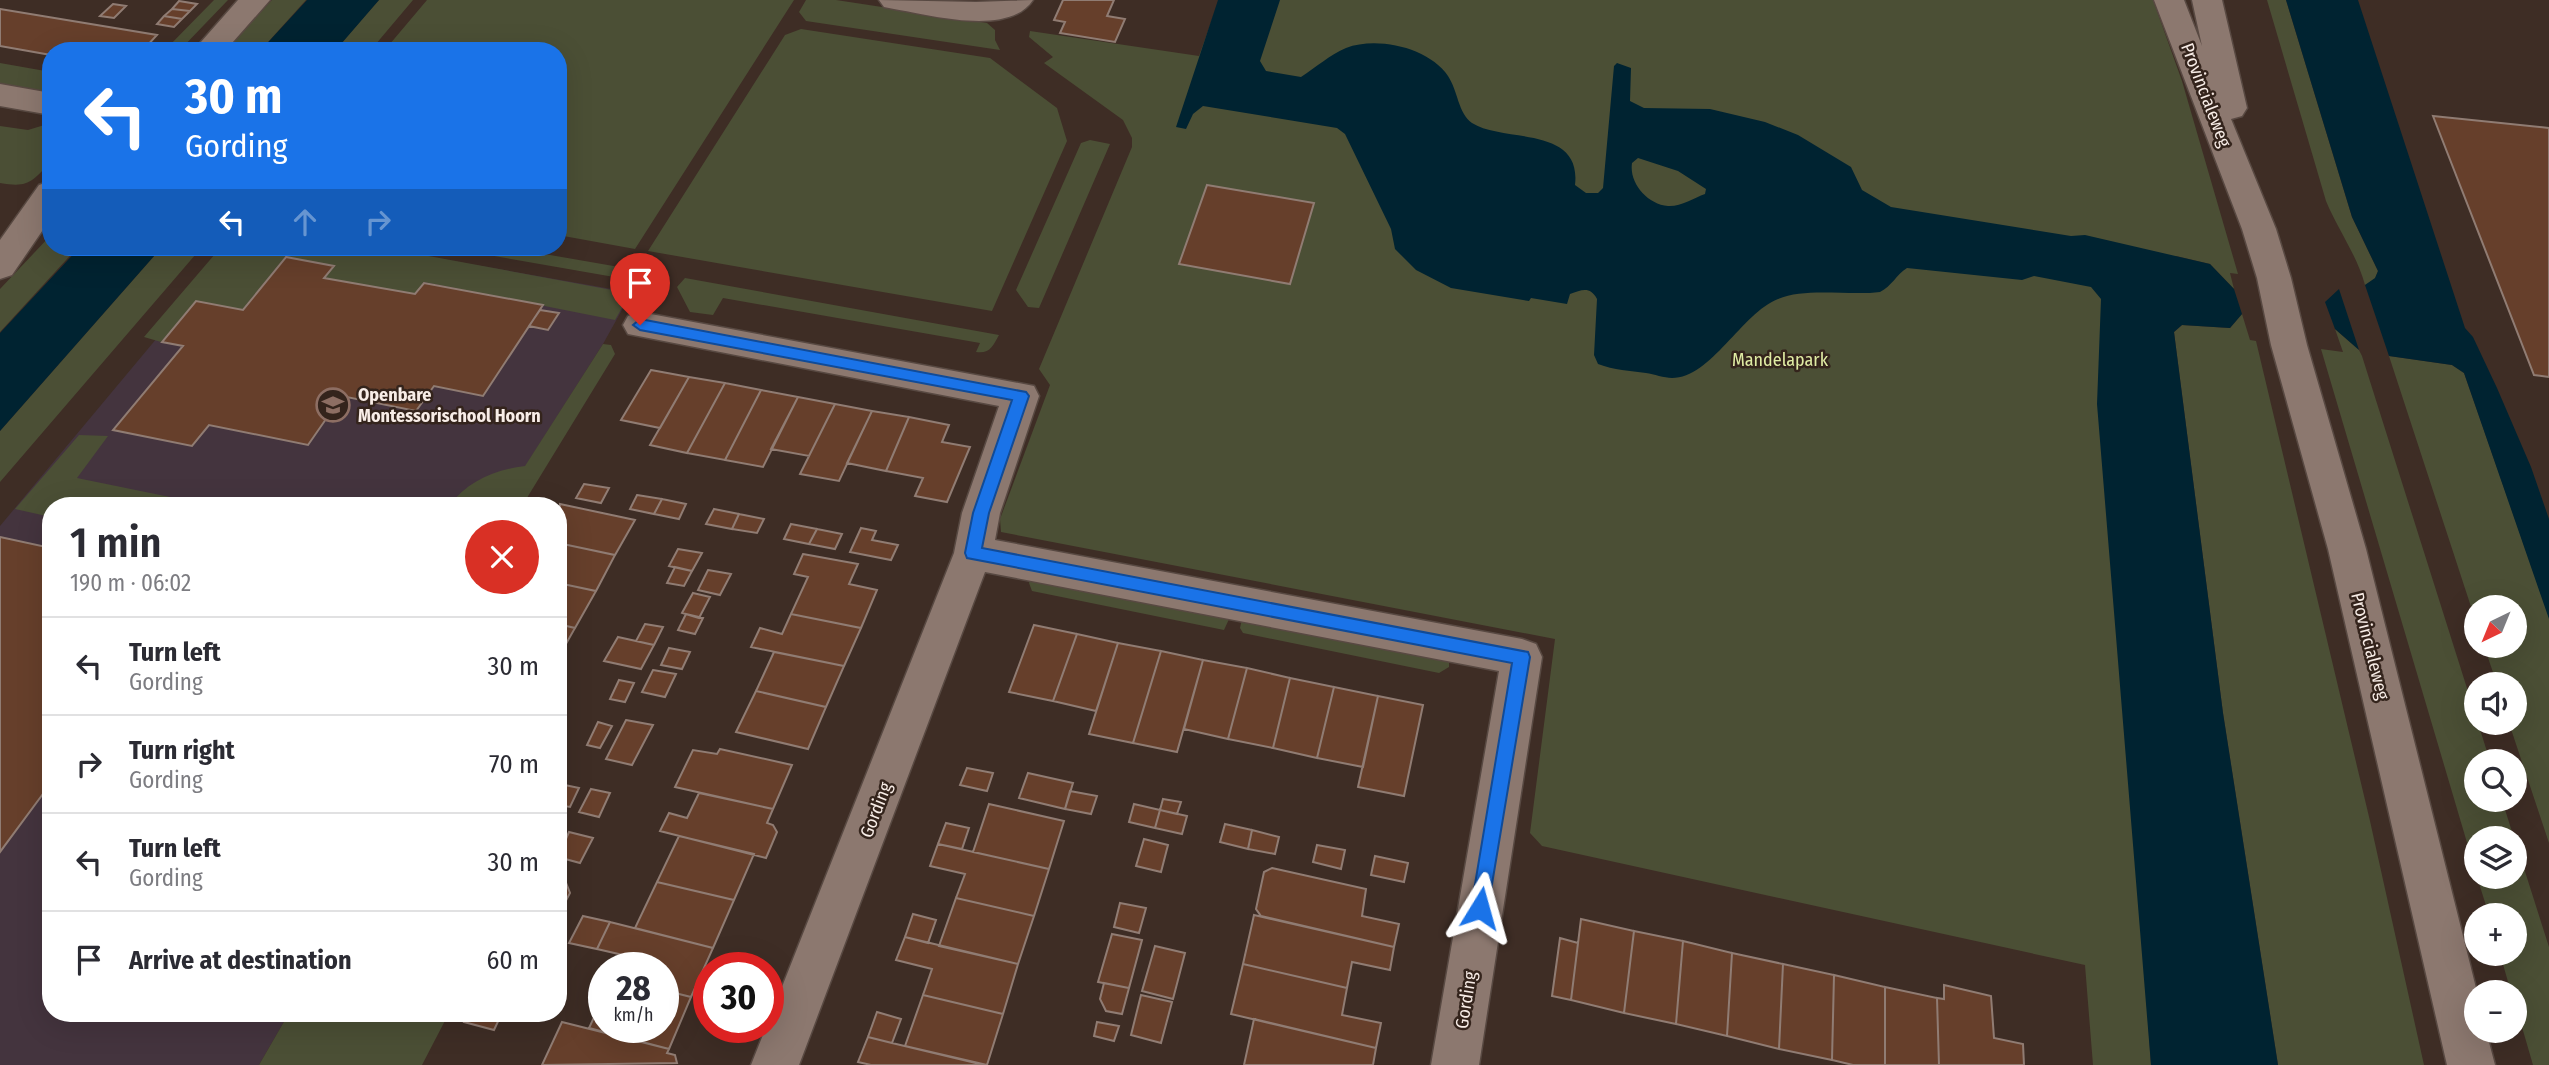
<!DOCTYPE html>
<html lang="en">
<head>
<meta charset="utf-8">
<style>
  body { margin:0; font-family:"Fira Sans Condensed",sans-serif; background:#f7f7f7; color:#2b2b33; height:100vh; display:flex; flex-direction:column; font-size:26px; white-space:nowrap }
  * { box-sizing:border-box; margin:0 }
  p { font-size:23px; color:#7c7c81 }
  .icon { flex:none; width:38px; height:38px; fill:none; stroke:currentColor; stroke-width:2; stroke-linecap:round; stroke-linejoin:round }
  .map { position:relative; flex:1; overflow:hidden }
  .drawer { position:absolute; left:42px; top:497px; width:525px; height:525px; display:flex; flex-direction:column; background:#fff; border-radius:28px; box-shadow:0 7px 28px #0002 }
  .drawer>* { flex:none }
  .guide { position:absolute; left:42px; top:42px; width:525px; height:214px; border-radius:28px; box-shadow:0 7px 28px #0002; background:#1a73e8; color:#fff; overflow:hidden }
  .needle { width:46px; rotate:223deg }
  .buttons { position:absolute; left:2464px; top:595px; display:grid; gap:14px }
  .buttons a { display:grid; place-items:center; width:63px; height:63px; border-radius:50%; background:#fff; box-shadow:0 7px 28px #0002; font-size:35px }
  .speed { position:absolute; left:588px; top:952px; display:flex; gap:14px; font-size:35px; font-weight:700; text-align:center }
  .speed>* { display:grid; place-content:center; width:91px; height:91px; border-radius:50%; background:#fff; box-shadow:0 7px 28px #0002; line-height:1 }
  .speed small { font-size:18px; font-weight:400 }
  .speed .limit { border:10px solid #d22; background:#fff; color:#111 }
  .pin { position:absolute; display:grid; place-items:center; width:60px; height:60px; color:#fff; margin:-72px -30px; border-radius:50% 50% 50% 0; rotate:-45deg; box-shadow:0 0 7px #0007 }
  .pin .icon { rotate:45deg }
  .me { position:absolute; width:77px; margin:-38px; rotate:8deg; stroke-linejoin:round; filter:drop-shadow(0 0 5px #0008) }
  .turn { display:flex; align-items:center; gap:24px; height:147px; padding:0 28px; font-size:32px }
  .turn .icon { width:91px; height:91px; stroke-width:2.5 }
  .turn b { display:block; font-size:49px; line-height:60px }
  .lanes { display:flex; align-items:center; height:66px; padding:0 28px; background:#0003; justify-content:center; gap:35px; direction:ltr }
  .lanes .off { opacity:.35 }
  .round { display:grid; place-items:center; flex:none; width:74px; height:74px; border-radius:37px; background:#f7f7f7 }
  .headline { display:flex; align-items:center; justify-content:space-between; height:119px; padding:0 28px }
  h1 { font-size:42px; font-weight:600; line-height:52px }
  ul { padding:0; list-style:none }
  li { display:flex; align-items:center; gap:21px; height:98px; padding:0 28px; border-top:2px solid #e1e1e2 }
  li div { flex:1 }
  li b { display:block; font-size:26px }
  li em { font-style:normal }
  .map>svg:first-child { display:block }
</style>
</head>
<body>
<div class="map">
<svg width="2549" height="1065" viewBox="0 0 2549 1065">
  <rect width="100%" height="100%" fill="#3e2d25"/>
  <path fill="#44343e" d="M233,247H373L623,291L628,299L603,344L500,506H51V1013H289L259,1065H0V526Z"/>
  <path fill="#4b4f35" d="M214,0H228L179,51H164Z
    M272,0H306L260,51H224Z
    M379,0H413L370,51H334Z
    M427,0H794L635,249L558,235V51H384Z
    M806,0H836L987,23L995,30V40L1000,50L806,21L799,12Z
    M1219,0H2153L2182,81L2238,274L2230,273L2234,289L2210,264L2176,256L2145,978L2151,1065H2093L2085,965L1542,846L1530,833L1555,639L1001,532L1000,519L1050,385L1039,369L1132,147V138L1123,120L1044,63L1053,57L1029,37L1030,31L1199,56Z
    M2267,0H2286L2352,217L2378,271L2375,279L2365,285C2357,255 2338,230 2326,201Z
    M801,29L990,58L1057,108L1067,141L992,311L648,251L785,35Z
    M0,63L51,72V95L0,86Z
    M51,123V162C31,182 29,188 0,183V126L28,130Z
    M1090,140L1110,144L1039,308L1028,307L1016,290L1081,143Z
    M51,235V247H78L0,332V289Z
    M162,247H202L0,482V431Z
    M221,247H380L623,292L627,299L615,320L424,282L415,294L325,278L333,266L285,257L242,310L196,301L161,342L144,337Z
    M443,247H504L625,268L614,277Z
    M685,278L999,335C993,346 990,354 976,352L980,343L723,298L713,315L690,312L677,287Z
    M2242,314L2250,340L2256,341L2370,821L2424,1065H2278L2223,713L2174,332L2182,325L2230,328Z
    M2335,329L2359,350L2362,356L2490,761H2476V800H2502L2514,838H2476V873L2321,349L2343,352Z
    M603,344L611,345L615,354L522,506H449C468,481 494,470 525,466Z
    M2389,356L2452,365L2464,373L2549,617V843L2509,723H2515V684H2497L2484,646H2515V607H2476V622Z
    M79,435L108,436L77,478L214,506H51V517L15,509Z
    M1031,577L1230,617L1224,630L1032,591L1029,583Z
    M1242,619L1449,660V667L1439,673L1243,633L1240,628Z
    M2515,840L2549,947V1065H2533L2515,1003V992H2511L2500,954H2515V915H2489L2477,877H2515Z
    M289,1013H449L422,1065H259Z"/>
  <path fill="#002331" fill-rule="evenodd" d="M307,0H379L335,51H260Z
    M1218,0H1280L1260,61L1266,71L1301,77C1316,67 1330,55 1346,48C1378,36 1429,48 1448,76C1458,91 1458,113 1472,123C1503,143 1582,125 1575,185L1586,193H1598L1603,188L1614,66L1617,63L1631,68L1630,101L1644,108L1710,109L1765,122L1798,135L1851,167L1862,190L1891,207L2071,236L2085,235L2210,264L2234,289L2242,314L2230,328L2182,325L2174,332L2223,713L2278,1065H2151L2097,404L2101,299L2091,287L2034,276L2022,280L1907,268C1896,275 1892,286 1880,292C1849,296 1806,287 1778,299C1742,313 1711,378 1672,378C1664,378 1654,374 1646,373C1630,371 1614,370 1598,364L1594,355L1597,299C1590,286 1582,290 1570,294L1567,304L1531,298L1529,301L1451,288L1416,270L1395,249L1391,229L1345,134L1337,128L1203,106L1193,114L1186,129L1176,127ZM1638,158L1678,171L1706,189L1705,194C1694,198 1680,207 1668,206C1647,204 1629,183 1632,163Z
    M2286,0H2358L2465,328L2473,337L2497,388L2531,467L2549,519V619L2464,373L2452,365L2389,356L2365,285L2375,278L2378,271L2352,217Z
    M80,247H162L0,431V333Z
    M2339,289L2359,350L2335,329L2325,302Z"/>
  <path fill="#663f2b" stroke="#907c73" stroke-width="2" d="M1063,0H1114L1107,16L1125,19L1115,42L1060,33L1065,22L1054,20Z
    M179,1L197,4L190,11L172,9Z
    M113,4L126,6L114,18L100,16Z
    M0,9L157,35L144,49L151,51H51V55L0,46Z
    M172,9L190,11L182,19L164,16Z
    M164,16L182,19L174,27L157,24Z
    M2433,116L2549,128V377L2534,375Z
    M1207,185L1314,203L1290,284L1179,264Z
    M286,257L334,266L324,278L415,294L424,283L543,305L483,396L434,386L416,411L342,396L308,445L209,425L192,446L113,430L183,346L162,342L196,301L243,310Z
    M540,310L559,313L548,330L529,326Z
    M651,370L689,377L660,428L621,420Z
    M689,377L725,383L687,453L650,445Z
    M725,383L761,390L725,460L687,453Z
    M761,390L798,397L763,467L725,460Z
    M798,397L835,404L809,456L771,449Z
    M835,404L872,411L839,481L800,474Z
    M872,411L909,417L886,471L847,463Z
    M909,417L949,425L942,442L970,447L947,502L915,496L923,478L886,471Z
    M584,484L609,488L601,503L576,498Z
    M637,495L662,499L654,514L630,509Z
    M662,499L686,504L679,519L654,514Z
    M560,504L635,520L615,555L558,543Z
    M714,509L739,514L732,529L706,524Z
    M739,514L764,519L757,533L732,529Z
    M791,524L817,529L809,544L784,539Z
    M861,528L876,531L872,540L898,545L891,560L850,552Z
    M817,529L842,534L835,549L809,544Z
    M0,537L51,548V783L0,852Z
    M558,543L615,555L596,591L558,583Z
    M678,549L702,553L692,571L669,566Z
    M803,554L858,564L849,584L877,590L861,628L791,614L808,577L794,574Z
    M675,567L692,571L684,586L667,583Z
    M708,570L731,574L720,595L698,590Z
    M558,583L596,591L575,628L558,624Z
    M693,593L710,597L699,618L682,613Z
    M686,614L703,618L695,634L678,630Z
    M791,614L861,628L844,666L751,647L760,628L782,634Z
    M558,624L575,628L558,658Z
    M645,624L663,627L654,645L636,641Z
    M1034,625L1077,634L1053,701L1009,692Z
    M1077,634L1118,643L1096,711L1053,701Z
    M618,637L654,645L641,669L604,661Z
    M1118,643L1161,651L1133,743L1089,734Z
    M669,648L690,652L682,669L661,665Z
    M1161,651L1203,660L1177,752L1133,743Z
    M774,652L844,666L826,707L756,691Z
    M1203,660L1247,668L1228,739L1184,729Z
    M1247,668L1290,678L1273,748L1228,739Z
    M653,670L676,674L665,697L642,692Z
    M1290,678L1334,687L1317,758L1273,748Z
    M619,680L634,683L625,702L610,699Z
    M1334,687L1378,696L1363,767L1317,758Z
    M756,691L826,707L808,749L736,732Z
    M1378,696L1423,705L1404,796L1358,787Z
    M626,720L653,725L632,765L606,759Z
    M598,722L612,726L600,748L587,745Z
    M720,749L792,765L773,809L675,787L693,750L717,754Z
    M967,768L993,773L987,791L960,785Z
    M1028,773L1073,783L1065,809L1019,798Z
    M560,784L579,788L570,807L558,805Z
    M591,789L610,793L599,817L579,812Z
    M1070,791L1097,796L1091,814L1065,809Z
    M699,793L773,809L767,823L773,825L777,832L766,858L660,831L669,813L687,818Z
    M1163,799L1181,802L1177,814L1160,810Z
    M989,804L1064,821L1049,869L973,852Z
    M1134,804L1160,810L1155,828L1129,822Z
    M1160,810L1187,816L1182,834L1155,828Z
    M946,823L969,828L962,849L938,844Z
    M1225,824L1252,830L1248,849L1220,842Z
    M1252,830L1279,837L1275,854L1248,849Z
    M569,832L593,838L580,863L558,857Z
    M679,836L754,854L734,900L657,882Z
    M1144,839L1168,845L1161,872L1136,866Z
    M938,844L1049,869L1034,916L956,898L965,874L930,866Z
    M1317,845L1345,850L1341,869L1313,862Z
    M1375,856L1408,863L1404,882L1371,875Z
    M1272,868L1366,889L1362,916L1399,924L1394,947L1261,916L1256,909L1264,872Z
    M558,874L563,875L570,893L561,910H558Z
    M657,882L734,900L713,948L635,928Z
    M956,898L1034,916L1018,964L939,946Z
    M1120,903L1146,908L1139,933L1114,927Z
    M913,914L936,920L928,943L905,937Z
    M1254,915L1394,947L1390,970L1352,962L1347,988L1243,964Z
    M583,916L610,922L597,949L569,943Z
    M1581,919L1634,931L1624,1013L1571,1000Z
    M610,922L713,948L691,997L663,990V968H617L623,955L597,949Z
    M1634,931L1683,941L1676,1024L1624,1013Z
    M1112,934L1142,940L1129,988L1098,982Z
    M905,937L1018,964L1003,1014L923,995L932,969L896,960Z
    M1560,938L1578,943L1571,1000L1552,996Z
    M1683,941L1732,953L1727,1036L1676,1024Z
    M1155,946L1185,953L1173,999L1142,991Z
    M1732,953L1783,964L1779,1049L1727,1036Z
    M1243,964L1347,988L1342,1015L1381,1023L1376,1048L1231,1014Z
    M1783,964L1834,975L1832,1060L1779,1049Z
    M1834,975L1885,987V1065H1853L1832,1060Z
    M1104,983L1129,988L1122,1014L1106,1011L1100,999Z
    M1944,985L1991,996L1994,1038L2023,1044L2024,1065H1939L1937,998L1944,999Z
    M1885,987L1937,998L1939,1065H1885Z
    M663,990L691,997L669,1049L589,1028L604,996V1027H663Z
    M923,995L1003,1014L987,1065L905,1046Z
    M1141,995L1172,1002L1161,1043L1131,1035Z
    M877,1012L901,1019L892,1043L868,1037Z
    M468,1013H502L494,1030L464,1022Z
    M1254,1019L1376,1048L1373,1065H1244Z
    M562,1022L669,1049L667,1053L675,1055L677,1063L542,1065Z
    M1097,1022L1119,1026L1114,1041L1094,1036Z
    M868,1037L892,1043L984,1065H871L858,1062Z"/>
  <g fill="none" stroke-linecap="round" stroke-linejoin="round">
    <defs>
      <path id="minor" d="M238,0H270L225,51H193Z
        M879,0L976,2L1033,0C1009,37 930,15 894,9L884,7Z
        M0,84L51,93V115L0,106Z
        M51,181V218L12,275L0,279V240L39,185Z
        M640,312L1034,386L1039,396L1000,513L995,540L1522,639L1536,644L1542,657L1479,1065H1431L1499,671L985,572L799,1065H751L954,553L962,513L999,406L628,334L623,325L628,316Z"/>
      <path id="secondary" d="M2154,0H2184L2202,46L2192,0H2222L2247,108L2242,116L2231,119L2276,229L2291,278L2307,345L2366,549L2477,992L2476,1031H2486L2495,1065H2447L2328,549L2271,345L2257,278L2242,229Z"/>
    </defs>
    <use href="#minor" stroke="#584942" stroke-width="3"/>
    <use href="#secondary" stroke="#584942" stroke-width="3"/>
    <use href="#minor" fill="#8c786f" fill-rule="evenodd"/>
    <use href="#secondary" fill="#8c786f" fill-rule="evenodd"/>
  </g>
  <path fill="#1a73e8" stroke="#114b97" stroke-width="2" d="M640,319L1026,392L1029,396L989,513L982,548L1528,652L1530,657L1487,914L1480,917L1474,914L1471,908L1512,663L967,558L965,553L973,513L1012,400L640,330L633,325Z"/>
  <defs>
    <symbol id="school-ring" viewBox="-11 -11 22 22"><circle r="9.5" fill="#34241c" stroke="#8d6e63" stroke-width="1.5"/><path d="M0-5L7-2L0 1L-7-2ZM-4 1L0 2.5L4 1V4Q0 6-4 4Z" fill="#8d6e63"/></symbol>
  </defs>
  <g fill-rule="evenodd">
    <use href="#school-ring" x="314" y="386" width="38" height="38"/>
  </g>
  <g text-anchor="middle" stroke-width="5" stroke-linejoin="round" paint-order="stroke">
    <g font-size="18" fill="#f8ede7" stroke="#34241c">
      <text transform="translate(2206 95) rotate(69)" y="6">Provincialeweg</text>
      <text transform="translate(2370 646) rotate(76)" y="6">Provincialeweg</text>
      <text transform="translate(876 810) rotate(-69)" y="6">Gording</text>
      <text transform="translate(1466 1000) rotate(-81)" y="6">Gording</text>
    </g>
    <g font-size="18" fill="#e0eca4" stroke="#34241c">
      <text x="1780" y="366">Mandelapark</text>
    </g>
    <g font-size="18" font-weight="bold" fill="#f8ede7" stroke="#34241c" text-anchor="start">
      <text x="358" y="401">Openbare<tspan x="358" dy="21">Montessorischool Hoorn</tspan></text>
    </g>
  </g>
</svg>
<div class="buttons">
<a><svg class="needle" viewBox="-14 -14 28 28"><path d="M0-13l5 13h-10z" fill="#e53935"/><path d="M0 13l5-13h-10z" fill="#7c7c81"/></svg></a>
<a><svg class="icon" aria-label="sound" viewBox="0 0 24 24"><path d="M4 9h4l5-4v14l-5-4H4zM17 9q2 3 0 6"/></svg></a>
<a><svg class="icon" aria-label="search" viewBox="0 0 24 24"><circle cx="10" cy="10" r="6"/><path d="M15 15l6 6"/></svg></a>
<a><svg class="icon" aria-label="layers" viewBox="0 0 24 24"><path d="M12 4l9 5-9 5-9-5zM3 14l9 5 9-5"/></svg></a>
<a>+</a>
<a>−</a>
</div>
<div class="speed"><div>28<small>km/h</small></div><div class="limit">30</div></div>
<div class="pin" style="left:640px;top:325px;background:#d93025"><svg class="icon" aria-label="arrive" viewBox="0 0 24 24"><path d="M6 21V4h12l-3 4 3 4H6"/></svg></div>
<svg class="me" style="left:1480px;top:908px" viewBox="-20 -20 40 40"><path d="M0-17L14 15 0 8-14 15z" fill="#1a73e8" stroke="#fff" stroke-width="4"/></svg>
<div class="guide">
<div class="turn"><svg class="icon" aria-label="left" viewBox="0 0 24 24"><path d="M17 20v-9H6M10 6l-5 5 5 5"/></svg><div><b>30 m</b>Gording</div></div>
<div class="lanes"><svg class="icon" aria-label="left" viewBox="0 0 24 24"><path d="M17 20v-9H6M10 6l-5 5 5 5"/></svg><svg class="icon off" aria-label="ahead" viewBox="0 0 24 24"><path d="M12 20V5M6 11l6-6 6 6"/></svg><svg class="icon off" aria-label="right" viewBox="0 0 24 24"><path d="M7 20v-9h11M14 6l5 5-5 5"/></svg></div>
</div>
<section class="drawer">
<div class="headline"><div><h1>1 min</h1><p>190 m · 06:02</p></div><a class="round" style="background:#d93025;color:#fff"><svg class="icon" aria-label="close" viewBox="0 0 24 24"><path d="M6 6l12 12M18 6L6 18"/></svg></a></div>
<ul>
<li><svg class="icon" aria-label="left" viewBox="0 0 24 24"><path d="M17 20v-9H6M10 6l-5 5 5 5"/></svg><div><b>Turn left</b><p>Gording</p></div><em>30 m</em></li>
<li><svg class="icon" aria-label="right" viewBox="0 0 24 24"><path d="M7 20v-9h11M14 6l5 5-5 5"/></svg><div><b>Turn right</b><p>Gording</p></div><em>70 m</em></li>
<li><svg class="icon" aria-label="left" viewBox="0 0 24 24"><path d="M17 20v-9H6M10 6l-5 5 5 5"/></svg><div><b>Turn left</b><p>Gording</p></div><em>30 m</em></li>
<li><svg class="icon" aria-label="arrive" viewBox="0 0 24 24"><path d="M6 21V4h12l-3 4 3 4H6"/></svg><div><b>Arrive at destination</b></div><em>60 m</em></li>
</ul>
</section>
</div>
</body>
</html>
